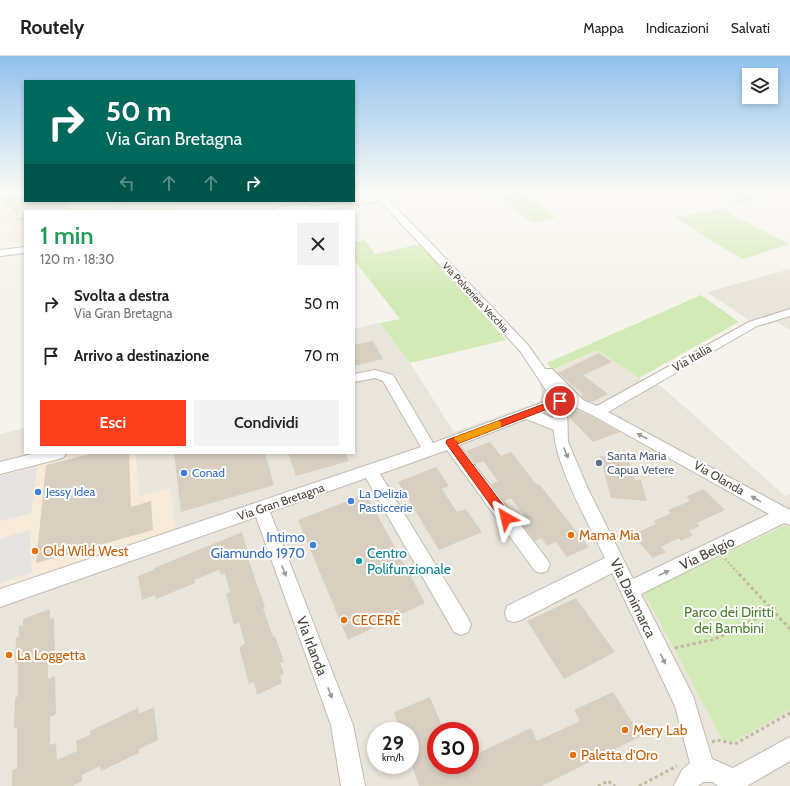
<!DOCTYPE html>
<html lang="it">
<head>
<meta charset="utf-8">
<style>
  body { margin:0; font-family:Cabin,sans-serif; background:#f2f2f2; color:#222; height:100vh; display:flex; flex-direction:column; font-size:15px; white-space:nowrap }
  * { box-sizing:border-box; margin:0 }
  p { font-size:13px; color:#767676 }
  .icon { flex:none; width:22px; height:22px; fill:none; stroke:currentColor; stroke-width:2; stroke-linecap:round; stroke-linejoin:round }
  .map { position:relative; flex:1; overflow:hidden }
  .details { position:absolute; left:24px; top:154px; width:331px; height:244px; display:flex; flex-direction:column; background:#fff; border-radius:0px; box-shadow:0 2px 6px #0003 }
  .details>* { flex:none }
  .guide { position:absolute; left:24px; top:24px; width:331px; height:122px; border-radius:0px; box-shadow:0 2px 6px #0003; background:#00695c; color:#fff; overflow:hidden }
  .tools { position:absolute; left:742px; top:12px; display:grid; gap:8px }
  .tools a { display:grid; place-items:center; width:36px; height:36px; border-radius:0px; background:#fff; box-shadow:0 2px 6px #0003; font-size:20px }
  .speed { position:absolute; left:367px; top:666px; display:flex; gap:8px; font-size:20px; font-weight:700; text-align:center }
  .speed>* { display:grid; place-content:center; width:52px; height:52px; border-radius:50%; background:#fff; box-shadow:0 2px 6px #0003; line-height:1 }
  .speed small { font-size:10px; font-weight:400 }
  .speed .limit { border:6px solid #d22; background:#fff; color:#111 }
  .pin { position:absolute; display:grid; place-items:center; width:34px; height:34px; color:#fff; margin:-17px; border:2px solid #fff; border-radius:50%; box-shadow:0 1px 4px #0007 }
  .me { position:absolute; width:44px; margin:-22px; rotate:323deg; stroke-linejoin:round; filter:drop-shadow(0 0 3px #0008) }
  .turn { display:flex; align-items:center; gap:14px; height:84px; padding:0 16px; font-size:18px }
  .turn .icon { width:52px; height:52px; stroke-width:2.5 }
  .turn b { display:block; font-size:28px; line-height:34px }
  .lanes { display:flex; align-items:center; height:38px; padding:0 16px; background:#0003; justify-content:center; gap:20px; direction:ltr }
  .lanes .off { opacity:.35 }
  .round { display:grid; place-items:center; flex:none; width:42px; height:42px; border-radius:0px; background:#f2f2f2 }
  .overview { display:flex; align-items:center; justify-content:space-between; height:68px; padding:0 16px }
  h1 { font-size:24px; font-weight:600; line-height:30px; color:#1e9e55 }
  .button { display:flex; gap:8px; margin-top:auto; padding:8px 16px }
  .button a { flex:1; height:46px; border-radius:0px; background:#fc3f1d; color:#fff; font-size:16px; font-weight:600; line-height:46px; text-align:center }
  .button a+a { background:#f2f2f2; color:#222 }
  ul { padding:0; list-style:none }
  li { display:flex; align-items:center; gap:12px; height:52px; padding:0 16px }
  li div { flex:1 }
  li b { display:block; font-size:15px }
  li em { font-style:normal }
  header { display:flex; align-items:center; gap:24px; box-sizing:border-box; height:56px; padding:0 20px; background:#fff; border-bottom:1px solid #e0e0e0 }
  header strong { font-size:19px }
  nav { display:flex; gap:22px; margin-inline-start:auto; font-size:14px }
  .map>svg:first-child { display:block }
</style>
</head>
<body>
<header>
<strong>Routely</strong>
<nav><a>Mappa</a><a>Indicazioni</a><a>Salvati</a></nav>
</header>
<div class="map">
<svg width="790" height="730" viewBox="0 0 790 730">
  <rect width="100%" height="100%" fill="#f6f3ec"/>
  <path fill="#eae5da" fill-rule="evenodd" d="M790,213V274L777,266L759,271L707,236Z
    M380,267L410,307L454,376L541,345L542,336L538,322L597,294L639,322L661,330L785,440L790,438V730H0V378L25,372V397H354V273ZM376,675H410V709H376ZM436,675H470V709H436Z"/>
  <path fill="#f7ead8" d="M19,137H25V145H174L178,155H25V187H19L11,186L8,183L12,168L1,169L4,140Z
    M59,397H136L139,440L170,432L177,482L0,542V412Z"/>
  <path fill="#d2eab5" d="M491,137H524L557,161L533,167Z
    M721,137H744L759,144L737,149L732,147L736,145Z
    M25,139V145H38L6,150L7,141Z
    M722,153L789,188L743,203L705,181L675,161Z
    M365,184L375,198L421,188L506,284L410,307L380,267L400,263L354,204V186Z
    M701,239L739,266L639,322L597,294L553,314L547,307Z
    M782,471H790V654L731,687L722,683L644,536Z"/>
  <path fill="#e5e3e0" d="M129,147L132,155H83Z
    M37,410L31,457L0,465V420Z
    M30,474L32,517L0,527V483Z"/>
  <path fill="#d8cfc1" d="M41,145H67L68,155H13V150Z
    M373,285L383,303L354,310V289Z
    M599,297L612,306L583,319L608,338L592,346L584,343L581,340L583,338L558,317Z
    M570,352L591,360L620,376L593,386L570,362L571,357L569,358V354Z
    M490,386L501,400L511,396L537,429L539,428L589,491L567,501L556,486L547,490L541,482L535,485L519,465L526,462L511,442L504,445L491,428L498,425L483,405L476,408L466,395Z
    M94,397H129L131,451L151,445L153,474L36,507L46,409Z
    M174,397H265L274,429L181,456Z
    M288,397H345L349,405L296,420Z
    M600,400L628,402L635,424H641L647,445L611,442Z
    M436,411L449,430L442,433L457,456L466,453L482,476L439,494L398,426Z
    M703,433L725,454L697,467L700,470L689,475L693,479L681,485L679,482L661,491L666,496L653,502L632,479L656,468L654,465L671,457L668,454L690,445L686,441Z
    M366,438L425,547L348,584L298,464Z
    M242,476L250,502L248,503L265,551L263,552L273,581L275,580L284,606L280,607L284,618L280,620L282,627L257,639L254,626L249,628L239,591L245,588L239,566L234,569L226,538L230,536L225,517L221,519L219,514L194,524L195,527L156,543L155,539L142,544L138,520L154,514V512Z
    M576,542L615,596L564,623L527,565Z
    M50,553V563L54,562L55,596L48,599V623L55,620L56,658L50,661V689L56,687L57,704L77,695L76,685L90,679V675L138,652L139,658L154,651L158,684L139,693V697L101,715L100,710L82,719V725L72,730H12V714L17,712V671L14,672L15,642L18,640V607L15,608L16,582L19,580V570L23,569V563Z
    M613,636L641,680L542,730H419L410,703V675H400L394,656L430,641L444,675H436V709H470V701L531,672L537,685L580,665L574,654Z"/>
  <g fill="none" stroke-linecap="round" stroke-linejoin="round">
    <defs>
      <path id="minor" d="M404,137H423L389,145L430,186L528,289L545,313H552L583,344L597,350L749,266L790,253V260L757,270L608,356L790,454V469L784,467L641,538L693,640L712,703L733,712L790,681V705L747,730H718L713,726H703L698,730H674L682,714L690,707L675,650L612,517L521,564L514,566L507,564L505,557L507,550L605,502C590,470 554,407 554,374L526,363L459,389L547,503L550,509L547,515L541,517L535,515L447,394L380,418L468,562L471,569L468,576L461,579L454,576L366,422L270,456L353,669L365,730H341L331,669L256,461L0,551V533L421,391L383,325L375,322L354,326V318L375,314L393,319L433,387L552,343L520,295L379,144L375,146L315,155H271L275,152L306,148L310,151L375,142L379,144L382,141ZM567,350L575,351L592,359L769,458L633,523L588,433L568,386ZM553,353V362L541,357Z
        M25,191V197L0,200V194Z
        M36,397H66L64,401L59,403L0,418V406Z"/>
    </defs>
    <use href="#minor" stroke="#c2bbae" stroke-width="2"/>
    <path stroke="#c4b79f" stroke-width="1.5" stroke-dasharray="1.5 1.5" stroke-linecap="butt" d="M25,142L17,148V164L25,162
      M0,143L24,142"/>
    <path stroke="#c4b79f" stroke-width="2" stroke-dasharray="2 2" stroke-linecap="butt" d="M725,503L740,519"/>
    <path stroke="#c4b79f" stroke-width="3" stroke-dasharray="3 3" stroke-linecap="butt" d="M739,518L790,573
      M675,592L715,583L773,554
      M712,686L717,684L735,688L790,657
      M598,730L608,725L615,730
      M639,730L677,710"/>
    <use href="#minor" fill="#fff" fill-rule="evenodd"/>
  </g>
  <defs><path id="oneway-solid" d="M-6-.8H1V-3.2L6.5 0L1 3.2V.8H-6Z"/></defs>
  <g fill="#9c9892">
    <use href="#oneway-solid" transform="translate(642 380) rotate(-152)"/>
    <use href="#oneway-solid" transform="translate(566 397) rotate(68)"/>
    <use href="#oneway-solid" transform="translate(756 443) rotate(-151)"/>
    <use href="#oneway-solid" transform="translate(284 515) rotate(69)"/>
    <use href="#oneway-solid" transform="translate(664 517) rotate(-26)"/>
    <use href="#oneway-solid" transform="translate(663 603) rotate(64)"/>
    <use href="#oneway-solid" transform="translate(330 637) rotate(69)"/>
  </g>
  <linearGradient id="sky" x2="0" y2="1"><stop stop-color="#8fc1ec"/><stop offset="0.57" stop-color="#fbfaf6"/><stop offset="1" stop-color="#fbfaf6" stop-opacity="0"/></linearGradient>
  <rect width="790" height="239" fill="url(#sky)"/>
  <path fill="#fc3f1d" stroke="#a42913" d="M560,342L563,343V347L457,388L510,458L511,462L510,465H502L446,387L447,384Z"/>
  <path fill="#f59e0b" d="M498,365L501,366V371L459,387L454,383L455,381Z"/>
  <circle fill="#5c6f8a" stroke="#fff" stroke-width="1.5" cx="599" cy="407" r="4"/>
  <g fill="#3f7fe0" stroke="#fff" stroke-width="1.5">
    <circle cx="184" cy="417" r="4"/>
    <circle cx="38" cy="436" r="4"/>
    <circle cx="351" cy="445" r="4"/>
    <circle cx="313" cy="489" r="4"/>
  </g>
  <g fill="#e8710a" stroke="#fff" stroke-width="1.5">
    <circle cx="571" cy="479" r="4"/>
    <circle cx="35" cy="495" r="4"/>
    <circle cx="344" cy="564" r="4"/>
    <circle cx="9" cy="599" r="4"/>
    <circle cx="625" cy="674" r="4"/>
    <circle cx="573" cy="699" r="4"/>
  </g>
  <circle fill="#0f9aa8" stroke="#fff" stroke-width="1.5" cx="359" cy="505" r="4"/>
  <g text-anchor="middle" stroke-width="4" stroke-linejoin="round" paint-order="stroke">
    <g font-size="10" fill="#4b4439" stroke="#fff">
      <text transform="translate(476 241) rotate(47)" y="4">Via Polveriera Vecchia</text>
    </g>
    <g font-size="12" fill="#4b4439" stroke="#fff">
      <text transform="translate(692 302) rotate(-30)" y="4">Via Italia</text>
      <text transform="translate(719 422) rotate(30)" y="4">Via Olanda</text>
      <text transform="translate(281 446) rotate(-19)" y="4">Via Gran Bretagna</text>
    </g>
    <g font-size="12" fill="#4e5e75" stroke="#fff" text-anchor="start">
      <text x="607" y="404">Santa Maria<tspan x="607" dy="14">Capua Vetere</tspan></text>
    </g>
    <g font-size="12" fill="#366cbe" stroke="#fff" text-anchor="start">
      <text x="192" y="421">Conad</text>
      <text x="46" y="440">Jessy Idea</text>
      <text x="359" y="442">La Delizia<tspan x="359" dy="14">Pasticcerie</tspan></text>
    </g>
    <g font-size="14" fill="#c56008" stroke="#fff" text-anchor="start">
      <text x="579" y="484">Mama Mia</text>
      <text x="43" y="500">Old Wild West</text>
      <text x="352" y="569">CECERÈ</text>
      <text x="17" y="604">La Loggetta</text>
      <text x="633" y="679">Mery Lab</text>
      <text x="581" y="704">Paletta d'Oro</text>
    </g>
    <g font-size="14" fill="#366cbe" stroke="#fff" text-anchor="end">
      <text x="305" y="486">Intimo<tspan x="305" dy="16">Giamundo 1970</tspan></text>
    </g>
    <g font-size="14" fill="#0d838f" stroke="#fff" text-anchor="start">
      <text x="367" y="502">Centro<tspan x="367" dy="16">Polifunzionale</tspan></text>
    </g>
    <g font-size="14" fill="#4b4439" stroke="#fff">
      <text transform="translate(707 497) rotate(-26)" y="5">Via Belgio</text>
      <text transform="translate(633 542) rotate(64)" y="5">Via Danimarca</text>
      <text transform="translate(312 590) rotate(69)" y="5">Via Irlanda</text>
    </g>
    <g font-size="14" fill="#4a7f2a" stroke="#fff">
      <text x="729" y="561">Parco dei Diritti<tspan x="729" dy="16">dei Bambini</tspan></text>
    </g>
  </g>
</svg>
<div class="tools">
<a><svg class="icon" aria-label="layers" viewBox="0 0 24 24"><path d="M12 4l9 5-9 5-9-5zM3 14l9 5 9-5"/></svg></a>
</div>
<div class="speed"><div>29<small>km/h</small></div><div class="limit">30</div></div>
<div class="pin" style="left:560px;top:345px;background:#d93025"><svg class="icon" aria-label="arrive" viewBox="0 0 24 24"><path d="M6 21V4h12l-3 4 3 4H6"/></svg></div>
<svg class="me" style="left:506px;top:462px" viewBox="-20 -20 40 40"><path d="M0-17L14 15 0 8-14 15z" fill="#fc3f1d" stroke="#fff" stroke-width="4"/></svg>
<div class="guide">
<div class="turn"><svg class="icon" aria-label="right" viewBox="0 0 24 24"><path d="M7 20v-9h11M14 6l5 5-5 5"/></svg><div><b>50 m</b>Via Gran Bretagna</div></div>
<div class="lanes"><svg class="icon off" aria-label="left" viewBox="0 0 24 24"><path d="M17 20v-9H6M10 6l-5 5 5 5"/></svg><svg class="icon off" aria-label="ahead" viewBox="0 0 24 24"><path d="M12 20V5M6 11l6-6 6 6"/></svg><svg class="icon off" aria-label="ahead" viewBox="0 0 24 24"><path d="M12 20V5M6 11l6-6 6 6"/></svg><svg class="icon" aria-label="right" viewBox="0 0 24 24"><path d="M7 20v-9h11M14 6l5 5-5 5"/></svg></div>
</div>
<section class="details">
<div class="overview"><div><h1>1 min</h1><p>120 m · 18:30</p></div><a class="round"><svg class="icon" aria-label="close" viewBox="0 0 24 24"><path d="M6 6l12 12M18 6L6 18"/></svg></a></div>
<ul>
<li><svg class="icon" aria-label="right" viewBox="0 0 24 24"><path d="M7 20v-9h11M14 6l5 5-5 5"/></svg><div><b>Svolta a destra</b><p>Via Gran Bretagna</p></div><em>50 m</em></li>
<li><svg class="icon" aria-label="arrive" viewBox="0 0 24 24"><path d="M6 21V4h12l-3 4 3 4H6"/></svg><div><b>Arrivo a destinazione</b></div><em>70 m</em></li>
</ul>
<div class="button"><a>Esci</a><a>Condividi</a></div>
</section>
</div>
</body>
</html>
